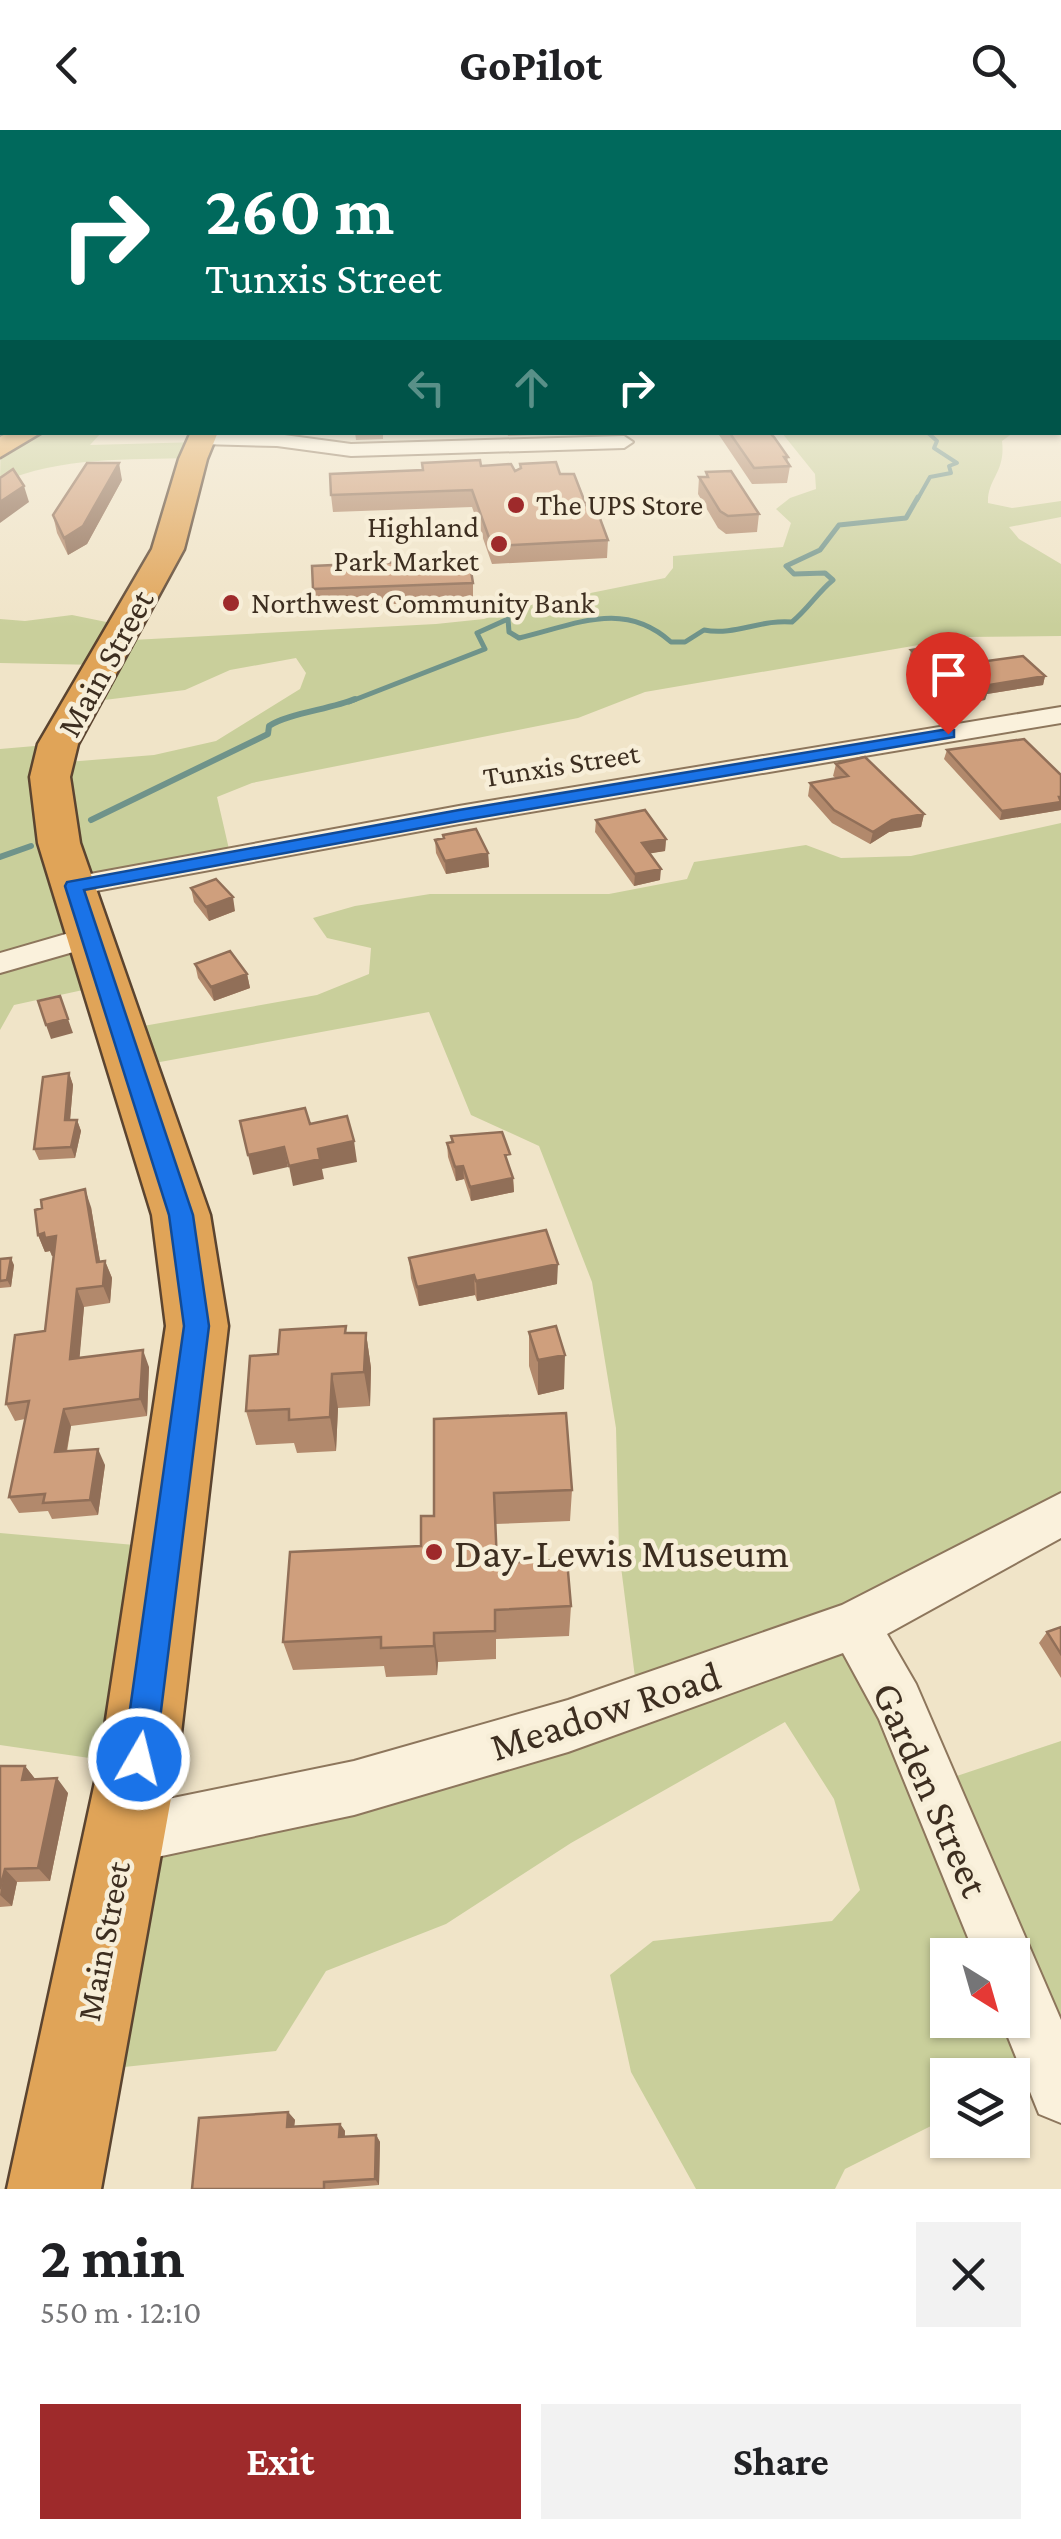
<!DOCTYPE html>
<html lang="en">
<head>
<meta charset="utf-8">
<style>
  body { margin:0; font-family:"Crimson Pro",serif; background:#f2f2f2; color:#202124; height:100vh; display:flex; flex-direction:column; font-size:38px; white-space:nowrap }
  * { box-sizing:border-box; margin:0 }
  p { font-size:32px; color:#757577 }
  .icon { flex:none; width:55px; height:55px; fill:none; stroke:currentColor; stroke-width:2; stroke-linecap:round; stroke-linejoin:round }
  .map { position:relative; height:2059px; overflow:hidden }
  .drawer { display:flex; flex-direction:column; background:#fff; flex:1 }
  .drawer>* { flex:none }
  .hud { position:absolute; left:0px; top:0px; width:1062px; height:305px; box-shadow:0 2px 8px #0004; background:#00695c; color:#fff; overflow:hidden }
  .needle { width:65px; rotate:143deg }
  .tools { position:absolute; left:930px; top:1808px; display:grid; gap:20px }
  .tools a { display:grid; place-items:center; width:100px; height:100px; border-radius:0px; background:#fff; box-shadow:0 2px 8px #0004; font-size:50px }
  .pin { position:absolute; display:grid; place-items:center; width:85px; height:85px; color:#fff; margin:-102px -42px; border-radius:50% 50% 50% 0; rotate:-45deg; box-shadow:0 0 10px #0007 }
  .pin .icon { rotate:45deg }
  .me { position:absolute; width:110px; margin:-55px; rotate:8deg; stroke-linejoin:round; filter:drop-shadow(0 0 8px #0008) }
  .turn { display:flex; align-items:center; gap:35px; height:210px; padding:0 40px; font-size:45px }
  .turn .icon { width:130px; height:130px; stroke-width:2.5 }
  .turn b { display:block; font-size:70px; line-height:85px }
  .lanes { display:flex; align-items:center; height:95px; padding:0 40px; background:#0003; justify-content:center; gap:50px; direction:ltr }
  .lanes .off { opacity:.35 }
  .round { display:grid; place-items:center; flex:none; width:105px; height:105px; border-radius:0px; background:#f2f2f2 }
  .summary { display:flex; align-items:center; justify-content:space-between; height:170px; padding:0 40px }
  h1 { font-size:60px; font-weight:700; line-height:75px }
  .cta { display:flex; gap:20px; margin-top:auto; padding:20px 40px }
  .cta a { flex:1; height:115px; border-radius:0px; background:#9e2a2b; color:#fff; font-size:40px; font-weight:700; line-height:115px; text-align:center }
  .cta a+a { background:#f2f2f2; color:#202124 }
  header { display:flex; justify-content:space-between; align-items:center; height:130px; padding:0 40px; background:#fff; font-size:45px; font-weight:700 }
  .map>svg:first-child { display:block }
</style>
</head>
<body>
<header><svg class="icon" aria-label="back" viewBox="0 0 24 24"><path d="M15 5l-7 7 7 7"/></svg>GoPilot<svg class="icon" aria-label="search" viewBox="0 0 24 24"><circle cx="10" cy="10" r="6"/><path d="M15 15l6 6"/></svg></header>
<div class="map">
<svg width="1061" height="2059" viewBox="0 0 1061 2059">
  <rect width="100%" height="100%" fill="#f0e4c8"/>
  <path fill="#c9cf9b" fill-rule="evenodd" d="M2,245V302L101,303L90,315L200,312L193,328C128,330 61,326 0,353Z
    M782,303H1013L1002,311C1006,342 987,349 988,373L1012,378L1061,371V387L1009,397L1019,409L1061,434V506L965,507L645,562L578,588L252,653L217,667L231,728L74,756L106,855L14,875L0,900V619L58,614L55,633L154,625L216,611L300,559L306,543L296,528L230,540L185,560L80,573L101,535L0,533V489L25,491L72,485L126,496L132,510L436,494L484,489L516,478L665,448L673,438V426L783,417L791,393L776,379L790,368L816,359L815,344Z
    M1061,693V1384L854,1495L933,1654L1061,1611V1934L1013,1955L1012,1945H948L947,1988L845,2039L835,2059H696L631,1942L610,1845L653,1811L832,1791L860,1760L834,1669L785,1592L571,1713L446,1794L326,1841L276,1921L77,1942L124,1706L638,1571L619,1421L616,1298L592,1152L539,1016L471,985L429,882L133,937L121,900L317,865L369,844L371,818L327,808L313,788L355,776L430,764H609L687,749L694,732L806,715L841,728L911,726ZM948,1825H1012V1890H948Z
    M0,1403L168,1418L110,1631L0,1615Z"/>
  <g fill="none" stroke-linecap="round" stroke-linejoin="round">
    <path stroke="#6f938a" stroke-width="4" d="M917,370L930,347L951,343L949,336L957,333L934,318L937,311L927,302"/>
    <path stroke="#6f938a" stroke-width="5" d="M349,572L485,519L477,503L508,489L509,502L519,508C575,495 623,469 671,512H685L704,500C735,506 761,489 792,492C809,478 817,463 833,450L825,443L794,444L786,436L820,420L839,395L906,388L918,367"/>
    <path stroke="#6f938a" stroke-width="6" d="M91,690L268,604L269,596C286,584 331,579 355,569
      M0,727L31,716"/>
    <defs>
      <path id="minor" d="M205,302L277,304L351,314L624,306L633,312L624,318L351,326L277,316L201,314L192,308Z
        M1061,577V593L459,694L74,765L63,762L59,756L63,750L74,747L459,676Z
        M90,797L101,800L106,807L101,814L0,843V823Z
        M1061,1363V1408L887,1504L916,1554L1061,1890V1993L1039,1984L1001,1890H1012V1825H975L879,1589L843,1523L568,1622L354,1685L124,1734L105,1725L96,1706L105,1687L124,1678L354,1631L568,1570L842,1475Z"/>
      <path id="highway" d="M9,302H42L0,327V307Z
        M191,302H218L207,329L184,419L78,614L70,647L80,713L210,1085L228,1196L178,1629L101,2059H7L100,1629L166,1196L152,1085L38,713L30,647L38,614L152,419L179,329Z"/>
    </defs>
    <use href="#minor" stroke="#8d765c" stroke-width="4"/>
    <use href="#highway" stroke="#5b4430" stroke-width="5"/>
    <use href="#minor" fill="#faf1dc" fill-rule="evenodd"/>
    <use href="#highway" fill="#e0a458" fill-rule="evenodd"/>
  </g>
  <path fill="#b2896c" d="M355,302H383V309L356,310Z
    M507,302H532V305L508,306Z
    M717,302H769L788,327L787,333L790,336L787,353L752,354Z
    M520,334L560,344L586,375L608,410L607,428L492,434L472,377L333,382L331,365L481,336L515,341L520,338Z
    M706,342L759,384L757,402L726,404L718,398L698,364L699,347H706Z
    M122,350L87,414L68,425L57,403L53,385Z
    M473,453V471L315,477L313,459Z
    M911,520L980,532L1045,546L1043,555L987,564L985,570L955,575L909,530Z
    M947,620L1061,680L1000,690L944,629Z
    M836,634L924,684L921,697L889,702L870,714L832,693L808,666L810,653L836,648L833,646Z
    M596,690L666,709L665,721L650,723L660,750L634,756L595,702Z
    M443,705L488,723L489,737L446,744L436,723L435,710L443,708Z
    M191,758L235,781L209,791L194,772Z
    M195,834L247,844L250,858L214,871L198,848Z
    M69,943L73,955L70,990H77L81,1001L75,1028L39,1030L34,1019Z
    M451,1006L510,1038L513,1048L514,1062L471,1071L464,1049L456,1051L448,1027L447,1013L452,1012Z
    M91,1077L100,1131H105L112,1148L110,1173L84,1177L79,1228L149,1237L147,1286L71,1296L67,1322L105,1335L98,1385L52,1389L48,1381L19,1383L9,1367L25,1289L15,1291L6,1274L45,1201L54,1125L52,1126L50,1121L45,1122L38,1105Z
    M409,1128L557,1154L477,1171L475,1165L419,1176L411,1148Z
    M0,1129L14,1135L11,1157L0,1158Z
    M529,1202L564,1259L538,1265L529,1236Z
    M347,1203H366L371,1238L370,1276L338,1278L336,1321L297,1323L294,1313L256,1315L246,1281L278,1224Z
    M434,1289L572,1360L570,1391L495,1394L497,1433L571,1476L569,1506L496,1509V1529L438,1532L437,1545L386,1547L384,1536L293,1540L283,1512L421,1416L434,1386Z
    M1061,1497V1548L1039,1513L1047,1502Z
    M0,1636H25L35,1649L68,1663L50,1751L17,1752L12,1776L0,1777Z
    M288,1982L295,1990L294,1997L340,1994L345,2001V2007L376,2005L380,2012L379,2055L330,2059H192Z"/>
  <path fill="#916f58" d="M0,208H2V222L0,226Z
    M119,333L122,350L87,414L68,425L64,408Z
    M24,356L29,372L0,393V372Z
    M1045,546L1043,555L987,564L985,570L955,575L957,565L983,556Z
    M1061,667V680L1000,690L1002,681Z
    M924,684L921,697L889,702L870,714L873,702L892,690Z
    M666,709L665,721L641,725L642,713Z
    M488,723L489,737L446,744L445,731Z
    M661,739L660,750L634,756L635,744Z
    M233,767L235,781L209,791L206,777Z
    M247,844L250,858L214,871L211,857Z
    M68,889L73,903L51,909L46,895Z
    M69,943L73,955L69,1002L65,990Z
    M77,990L81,1001L75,1028L71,1017Z
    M354,1011L357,1032L322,1039L324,1049L293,1056L289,1036L318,1019Z
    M284,1017L288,1037L253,1045L248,1025Z
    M463,1036L464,1049L456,1051L455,1037Z
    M513,1048L514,1062L471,1071L470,1057Z
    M85,1059L91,1077L103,1149L97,1132Z
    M44,1103L56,1106L63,1123L52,1126L50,1121L45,1122L38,1105Z
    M11,1128L14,1135L11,1157L7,1150Z
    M105,1131L112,1148L110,1173L103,1156Z
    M558,1134L557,1154L477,1171L476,1151Z
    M474,1145L475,1165L419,1176L417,1157Z
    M77,1159L84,1177L78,1246L70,1229Z
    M366,1203L371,1238L370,1276L364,1242Z
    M143,1220L149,1237L147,1286L140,1269Z
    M565,1225L564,1259L538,1265V1230Z
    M332,1244L338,1278L336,1321L330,1287Z
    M64,1279L71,1296L63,1339L55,1322Z
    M98,1319L105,1335L98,1385L90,1370Z
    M434,1503L438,1532L437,1545L434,1516Z
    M25,1636L36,1650H22Z
    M57,1648L68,1663L50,1751L38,1738Z
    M5,1739L17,1752L12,1776L0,1765Z
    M288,1982L295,1990L293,2005L287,1997Z
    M340,1994L345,2001L344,2015L339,2007Z
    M376,2005L380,2012L379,2055L375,2049Z"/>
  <path fill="#cf9f7d" stroke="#916f58" stroke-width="2.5" d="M729,302H769L774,307L788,327H784L790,336L754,338Z
    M480,330L481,336L511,334L515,341L521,338L520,334L556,332L560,344H574L586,375H595L608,410L492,416L472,360L331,365L330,344L423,340L422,333Z
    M87,333H119L83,396L64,408L53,385Z
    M13,339L24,356L0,372V348Z
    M731,341L759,384L728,386L720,381L699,347H708L706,342Z
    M469,429L473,453L313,459L312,436Z
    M959,512L980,532L1023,526L1045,546L983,556L988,560L957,565L911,520Z
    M1024,609L1061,645V667H1059L1061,672L1002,681L947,620Z
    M865,627L924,684L892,690L873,702L834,680L810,653L848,646L836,634Z
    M645,680L666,709L642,713L661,739L635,744L596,690Z
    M476,699L488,723L445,731L435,710L444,708L443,705Z
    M216,749L233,767L206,777L191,758Z
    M230,821L247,844L211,857L195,834Z
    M60,866L68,889L46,895L38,871Z
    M69,943L65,990H77L71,1017L34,1019L43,947Z
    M305,978L310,994L347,986L354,1011L318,1019L320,1029L289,1036L284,1017L248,1025L240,991Z
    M502,1002L510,1024L505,1025L513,1048L470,1057L463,1036L455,1037L447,1013L453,1012L451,1006Z
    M85,1059L97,1132L105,1131L103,1156L77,1159L70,1229L143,1220L140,1269L64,1279L55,1322L98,1319L90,1370L43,1373L45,1364L9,1367L29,1271L6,1274L15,1205L45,1201L56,1106L45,1108L44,1103L38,1105L35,1080L42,1078L41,1070Z
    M546,1100L558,1134L476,1151L474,1145L417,1157L409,1128Z
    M11,1128L7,1150L0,1151V1129Z
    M346,1196L345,1203H366L364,1242L332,1244L330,1287L289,1290V1279L246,1281L250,1226L278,1224L280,1200Z
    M556,1196L565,1225L538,1230L529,1202Z
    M566,1283L572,1360L494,1363L497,1433L567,1430L571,1476L495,1480V1501L434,1503V1516L381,1518V1507L283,1512L290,1422L421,1416V1386H434V1289Z
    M1061,1497V1524L1047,1502Z
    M0,1636H25L22,1650L57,1648L38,1738L5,1739L0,1759Z
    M288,1982L287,1997L340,1994L339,2007L376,2005L375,2049L324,2052V2059H192L199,1988Z"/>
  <linearGradient id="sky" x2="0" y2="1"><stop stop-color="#8fbad6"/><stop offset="0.42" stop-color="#f8f3e6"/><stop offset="1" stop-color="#f8f3e6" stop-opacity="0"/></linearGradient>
  <rect width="1061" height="496" fill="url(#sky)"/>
  <path fill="#1a73e8" stroke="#114b97" stroke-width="2.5" d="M948,599L954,600V607L459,691L84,760L193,1085L209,1196L155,1629L150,1641L139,1645L127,1641L123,1629L184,1196L169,1085L65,756L67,752L459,680Z"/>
  <g fill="#9e2a2b" stroke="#f7eed8" stroke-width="4">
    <circle cx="516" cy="375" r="10"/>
    <circle cx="499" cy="414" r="10"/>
    <circle cx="231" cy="473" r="10"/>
    <circle cx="434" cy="1422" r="10"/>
  </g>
  <g text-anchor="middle" stroke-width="9" stroke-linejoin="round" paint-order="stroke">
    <g font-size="30" fill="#3d2e20" stroke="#f7eed8" text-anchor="start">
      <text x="536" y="385">The UPS Store</text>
      <text x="479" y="407" text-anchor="end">Highland<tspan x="479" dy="34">Park Market</tspan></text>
      <text x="251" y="483">Northwest Community Bank</text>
    </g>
    <g font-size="30" fill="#3d2e20" stroke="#f7eed8">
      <text transform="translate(561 635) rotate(-9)" y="10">Tunxis Street</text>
    </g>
    <g font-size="35" fill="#3d2e20" stroke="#f7eed8">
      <text transform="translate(105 533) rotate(-61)" y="12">Main Street</text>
      <text transform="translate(103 1811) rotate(-79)" y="12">Main Street</text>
    </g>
    <g font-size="42" fill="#3d2e20" stroke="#f7eed8" text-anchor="start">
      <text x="454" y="1437">Day-Lewis Museum</text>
    </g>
    <g font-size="42" fill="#3d2e20" stroke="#f7eed8">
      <text transform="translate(605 1580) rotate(-18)" y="15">Meadow Road</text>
      <text transform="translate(932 1659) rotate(66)" y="15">Garden Street</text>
    </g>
  </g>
</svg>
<div class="tools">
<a><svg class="needle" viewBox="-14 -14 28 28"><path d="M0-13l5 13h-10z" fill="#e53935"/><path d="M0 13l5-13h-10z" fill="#757577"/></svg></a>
<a><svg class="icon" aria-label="layers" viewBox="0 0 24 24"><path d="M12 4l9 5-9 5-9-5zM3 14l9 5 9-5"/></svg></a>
</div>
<div class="pin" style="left:948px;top:604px;background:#d93025"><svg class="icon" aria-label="arrive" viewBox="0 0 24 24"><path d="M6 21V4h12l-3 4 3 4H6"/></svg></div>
<svg class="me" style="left:139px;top:1629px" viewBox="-20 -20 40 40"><circle r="17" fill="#1a73e8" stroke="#fff" stroke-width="3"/><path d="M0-11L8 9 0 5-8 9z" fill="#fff"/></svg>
<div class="hud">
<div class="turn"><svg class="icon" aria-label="right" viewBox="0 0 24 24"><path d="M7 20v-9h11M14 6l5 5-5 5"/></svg><div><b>260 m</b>Tunxis Street</div></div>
<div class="lanes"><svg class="icon off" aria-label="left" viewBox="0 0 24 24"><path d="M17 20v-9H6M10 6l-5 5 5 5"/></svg><svg class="icon off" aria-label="ahead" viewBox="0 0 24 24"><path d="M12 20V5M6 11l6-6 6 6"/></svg><svg class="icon" aria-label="right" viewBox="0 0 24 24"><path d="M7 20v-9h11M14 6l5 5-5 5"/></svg></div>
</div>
</div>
<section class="drawer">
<div class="summary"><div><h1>2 min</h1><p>550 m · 12:10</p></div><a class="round"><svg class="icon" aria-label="close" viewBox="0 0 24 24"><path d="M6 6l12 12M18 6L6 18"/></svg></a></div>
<div class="cta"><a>Exit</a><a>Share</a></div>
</section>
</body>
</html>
